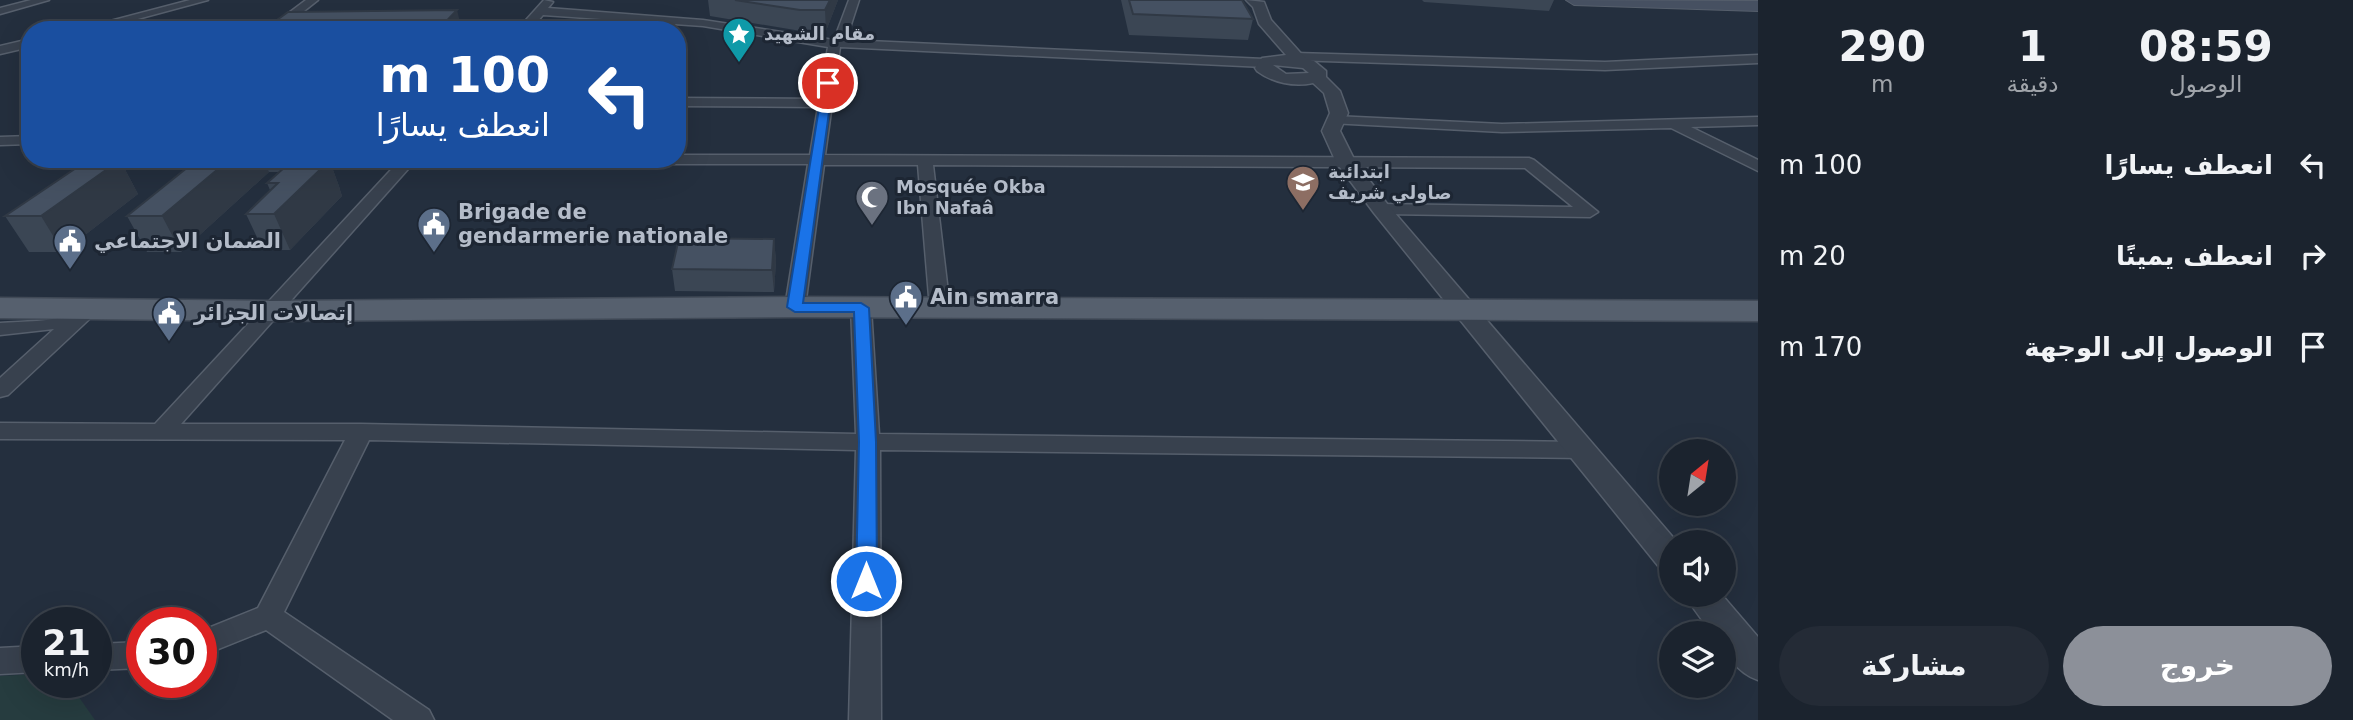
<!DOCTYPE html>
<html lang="ar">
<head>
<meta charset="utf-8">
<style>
  body { margin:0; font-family:"DejaVu Sans",Vazirmatn,sans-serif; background:#242b36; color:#f1f3f6; direction:rtl; height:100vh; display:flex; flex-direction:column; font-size:26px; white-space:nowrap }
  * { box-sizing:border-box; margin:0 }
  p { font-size:23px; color:#a0a4aa }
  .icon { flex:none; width:38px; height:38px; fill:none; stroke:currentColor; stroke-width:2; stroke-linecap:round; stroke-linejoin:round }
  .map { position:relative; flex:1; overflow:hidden; direction:ltr }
  .details { display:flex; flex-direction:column; background:#1b232e; width:595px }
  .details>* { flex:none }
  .top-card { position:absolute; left:21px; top:21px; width:665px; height:147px; border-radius:28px; box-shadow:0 7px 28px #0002,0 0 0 2px #39404a; direction:rtl; background:#1a4fa0; color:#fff; overflow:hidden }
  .needle { width:46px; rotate:30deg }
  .fabs { position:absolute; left:1659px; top:439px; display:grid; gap:14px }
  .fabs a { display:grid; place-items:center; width:77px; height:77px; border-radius:50%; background:#1b232e; box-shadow:0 7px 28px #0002,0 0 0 2px #39404a; font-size:35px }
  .speed { position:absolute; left:21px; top:607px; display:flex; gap:14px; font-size:35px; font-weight:700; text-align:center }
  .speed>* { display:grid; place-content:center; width:91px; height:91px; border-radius:50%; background:#1b232e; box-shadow:0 7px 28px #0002,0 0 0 2px #39404a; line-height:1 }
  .speed small { font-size:18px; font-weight:400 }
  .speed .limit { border:10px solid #d22; background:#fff; color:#111 }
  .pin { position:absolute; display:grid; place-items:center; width:60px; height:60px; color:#fff; margin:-30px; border:4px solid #fff; border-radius:50%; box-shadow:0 2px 7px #0007 }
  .me { position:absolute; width:77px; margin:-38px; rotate:0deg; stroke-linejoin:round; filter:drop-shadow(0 0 5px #0008) }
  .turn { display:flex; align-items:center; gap:24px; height:147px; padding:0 21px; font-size:32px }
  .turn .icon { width:91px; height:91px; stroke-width:2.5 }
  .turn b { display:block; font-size:49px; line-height:60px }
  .eta { display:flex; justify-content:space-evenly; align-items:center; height:119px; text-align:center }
  .eta b { font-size:42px; font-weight:600; line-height:49px }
  .cta { display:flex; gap:14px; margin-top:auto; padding:14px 21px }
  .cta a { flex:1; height:80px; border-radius:42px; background:#8c9099; color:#fff; font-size:28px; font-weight:600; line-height:80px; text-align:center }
  .cta a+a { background:#242b36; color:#f1f3f6 }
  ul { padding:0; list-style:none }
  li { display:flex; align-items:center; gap:21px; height:91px; padding:0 21px }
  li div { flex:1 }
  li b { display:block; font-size:26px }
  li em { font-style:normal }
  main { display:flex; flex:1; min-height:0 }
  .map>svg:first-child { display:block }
</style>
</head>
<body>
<main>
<section class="details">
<div class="eta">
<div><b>08:59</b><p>الوصول</p></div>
<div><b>1</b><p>دقيقة</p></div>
<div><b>290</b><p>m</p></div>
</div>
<ul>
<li><svg class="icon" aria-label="left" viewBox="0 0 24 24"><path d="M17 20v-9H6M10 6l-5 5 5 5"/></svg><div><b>انعطف يسارًا</b></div><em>100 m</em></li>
<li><svg class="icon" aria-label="right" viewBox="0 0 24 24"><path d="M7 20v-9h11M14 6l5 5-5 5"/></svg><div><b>انعطف يمينًا</b></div><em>20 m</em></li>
<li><svg class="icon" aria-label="arrive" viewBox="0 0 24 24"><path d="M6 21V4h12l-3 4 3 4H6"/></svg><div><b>الوصول إلى الوجهة</b></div><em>170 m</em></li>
</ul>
<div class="cta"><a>خروج</a><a>مشاركة</a></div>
</section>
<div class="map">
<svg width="1758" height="720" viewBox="0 0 1758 720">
  <rect width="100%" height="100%" fill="#242f3e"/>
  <path fill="#263c3f" d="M37,674V682L69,683L95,720H0V676Z"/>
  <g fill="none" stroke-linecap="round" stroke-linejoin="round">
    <defs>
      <path id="minor" d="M31,0H49L0,14V8Z
        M190,0H208L97,30H76Z
        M306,0H318L280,30H266Z
        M544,0L553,2L548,8L703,20L834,40L849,0H859L846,40L1264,59L1270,63L1264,67L840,47L825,155L1529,158L1534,160L1598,212L1590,217L1381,214L1373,209L1381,204L1573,207L1525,168L933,165L950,309L940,315L930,309L918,165H824L805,307L795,313L785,307L808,164H601L594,159H677V155H810L818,107L677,106V98L819,99L828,47L703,26L543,15L530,30H517Z
        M30,39V47L0,54V46Z
        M1296,53L1605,62L1758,55V63L1605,70L1292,60V54Z
        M1335,116L1502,124L1758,117V125L1691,127L1758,160V171L1671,128L1502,132L1330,123L1328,120Z
        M30,136V144L0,145V137Z
        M401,159H417L181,424H361L856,434L851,308L861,302L871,308L879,434L1583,442L1591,444L1595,450L1591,456L1583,458L880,450L881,720H849L856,450L369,440L284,612L429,710L434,720H393L266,630L201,656V631L258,608L345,440L0,439V423L155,424Z
        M91,301L98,303L101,307L98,311L8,395L0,397V378L54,329L0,335V323C23,321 52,323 72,313C80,309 82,303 91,301Z
        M142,642V668L96,670V644Z
        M37,646V672L0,674V648Z"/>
      <path id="tertiary" d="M1246,0L1264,2L1271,20L1306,59L1314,61L1326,71V77L1340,91L1348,113L1340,131L1355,161L1388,205L1677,542H1671V571L1659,567L1374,213L1336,162L1322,131L1330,113L1324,93L1313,83C1294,87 1273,83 1257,71L1255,68L1262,58L1286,55L1259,24L1253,7ZM1273,65L1303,68L1309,73L1286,74Z
        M1684,595H1722L1758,637V680C1738,673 1724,655 1724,634H1712Z"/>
      <path id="secondary" d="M1566,0L1758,1V11L1574,5Z"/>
      <path id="primary" d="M795,297L1758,301V321L795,317L269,321L0,318V298L269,301Z"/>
    </defs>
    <use href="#minor" stroke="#565f6c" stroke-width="3"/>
    <use href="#tertiary" stroke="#565f6c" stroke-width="3"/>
    <use href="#secondary" stroke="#565f6c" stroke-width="2"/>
    <use href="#primary" stroke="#414a57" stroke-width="3"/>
    <use href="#minor" fill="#38414e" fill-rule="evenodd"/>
    <use href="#tertiary" fill="#38414e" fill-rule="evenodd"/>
    <use href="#secondary" fill="#465061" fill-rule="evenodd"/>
    <use href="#primary" fill="#56606e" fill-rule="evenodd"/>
  </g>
  <path fill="#3b4654" d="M708,0H838L826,31H801L710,16Z
    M1121,0H1242L1253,19L1248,40L1129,35Z
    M1422,0H1554L1549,11L1424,2Z
    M198,159H329L340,189V190L342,196L290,250H263L246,214L270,190L267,183L280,172H269L181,252H147L127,216Z
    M120,160L138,194L63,252H29L5,216Z
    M774,239L776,261L774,292L675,291L672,269Z"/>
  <path fill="#303945" d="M830,0H838L826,31L825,10Z
    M457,10L462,30H438Z
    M230,159H263L269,172L181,252L162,216Z
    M323,159H329L340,189V190L342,196L290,250L274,214Z
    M120,160L138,194L63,252L41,216Z
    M774,239L776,261L774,292L772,270Z"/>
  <path fill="#455162" stroke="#303945" stroke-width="2" d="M735,0H830L825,10H800Z
    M1129,0H1242L1253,19L1133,14Z
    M457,10L438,30H263L288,12Z
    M198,159H230L162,216H127Z
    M294,159H323L321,162H328L274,214H246L278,183H267Z
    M88,160H120L41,216H5Z
    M679,238L774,239L772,270L672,269Z"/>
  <path fill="#1a73e8" stroke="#114b97" stroke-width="2" d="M828,80L833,83L803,303H861L869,308L876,442L877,581L874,587L866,589L859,587L856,581L859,442L854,312H795L787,307L823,83Z"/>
  <defs>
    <symbol id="sight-pin" viewBox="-11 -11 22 30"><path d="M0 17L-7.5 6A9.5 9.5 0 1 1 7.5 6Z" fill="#0f9aa8" stroke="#1d2633"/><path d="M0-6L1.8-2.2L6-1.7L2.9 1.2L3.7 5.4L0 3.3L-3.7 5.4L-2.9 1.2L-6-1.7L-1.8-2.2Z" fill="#fff"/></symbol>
    <symbol id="school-pin" viewBox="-11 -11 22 30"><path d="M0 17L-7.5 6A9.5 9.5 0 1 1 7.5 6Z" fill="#8d6e63" stroke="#1d2633"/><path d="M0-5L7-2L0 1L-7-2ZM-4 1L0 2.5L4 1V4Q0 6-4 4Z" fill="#fff"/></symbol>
    <symbol id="mosque-pin" viewBox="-11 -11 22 30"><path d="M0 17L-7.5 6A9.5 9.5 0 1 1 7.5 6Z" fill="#6b7280" stroke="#1d2633"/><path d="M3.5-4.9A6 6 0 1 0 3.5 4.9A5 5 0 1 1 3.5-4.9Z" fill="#fff"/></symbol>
    <symbol id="civic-pin" viewBox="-11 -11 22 30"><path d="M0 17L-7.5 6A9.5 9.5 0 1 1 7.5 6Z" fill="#5c6f8a" stroke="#1d2633"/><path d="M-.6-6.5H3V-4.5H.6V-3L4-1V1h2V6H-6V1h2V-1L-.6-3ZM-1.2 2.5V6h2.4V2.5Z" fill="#fff"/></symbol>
  </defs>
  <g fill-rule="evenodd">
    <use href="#sight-pin" x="720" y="15" width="38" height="52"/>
    <use href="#school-pin" x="1284" y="163" width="38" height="52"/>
    <use href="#mosque-pin" x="853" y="178" width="38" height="52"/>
    <use href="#civic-pin" x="415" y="205" width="38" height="52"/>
    <use href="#civic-pin" x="51" y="222" width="38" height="52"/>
    <use href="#civic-pin" x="887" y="278" width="38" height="52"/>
    <use href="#civic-pin" x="150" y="294" width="38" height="52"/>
  </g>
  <g text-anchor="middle" stroke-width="6" stroke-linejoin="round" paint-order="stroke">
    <g font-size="18" font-weight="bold" fill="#b4bcc9" stroke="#1d2633" text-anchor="start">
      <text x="764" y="40">مقام الشهيد</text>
      <text x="1328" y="178">ابتدائية<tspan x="1328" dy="21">صاولي شريف</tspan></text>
      <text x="896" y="193">Mosquée Okba<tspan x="896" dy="21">Ibn Nafaâ</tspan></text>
    </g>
    <g font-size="21" font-weight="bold" fill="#b4bcc9" stroke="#1d2633" text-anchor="start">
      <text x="458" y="219">Brigade de<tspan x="458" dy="24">gendarmerie nationale</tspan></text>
      <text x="94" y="248">الضمان الاجتماعي</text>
      <text x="930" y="304">Ain smarra</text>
      <text x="194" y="320">إتصالات الجزائر</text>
    </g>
  </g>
</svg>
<div class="fabs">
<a><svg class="needle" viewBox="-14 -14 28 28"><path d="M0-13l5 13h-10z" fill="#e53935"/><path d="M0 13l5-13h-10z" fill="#a0a4aa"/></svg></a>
<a><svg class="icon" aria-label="sound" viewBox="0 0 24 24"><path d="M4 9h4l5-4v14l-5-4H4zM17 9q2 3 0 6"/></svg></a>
<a><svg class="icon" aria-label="layers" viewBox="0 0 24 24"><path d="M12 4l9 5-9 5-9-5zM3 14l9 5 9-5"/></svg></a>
</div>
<div class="speed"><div>21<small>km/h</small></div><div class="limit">30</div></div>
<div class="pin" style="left:828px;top:83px;background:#d93025"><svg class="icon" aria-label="arrive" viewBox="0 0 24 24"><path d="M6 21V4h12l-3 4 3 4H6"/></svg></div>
<svg class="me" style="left:866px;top:581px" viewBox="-20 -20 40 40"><circle r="17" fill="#1a73e8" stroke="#fff" stroke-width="3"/><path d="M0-11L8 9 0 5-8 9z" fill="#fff"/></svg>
<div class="top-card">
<div class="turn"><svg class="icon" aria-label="left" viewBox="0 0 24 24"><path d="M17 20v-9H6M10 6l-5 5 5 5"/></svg><div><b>100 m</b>انعطف يسارًا</div></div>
</div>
</div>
</main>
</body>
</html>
